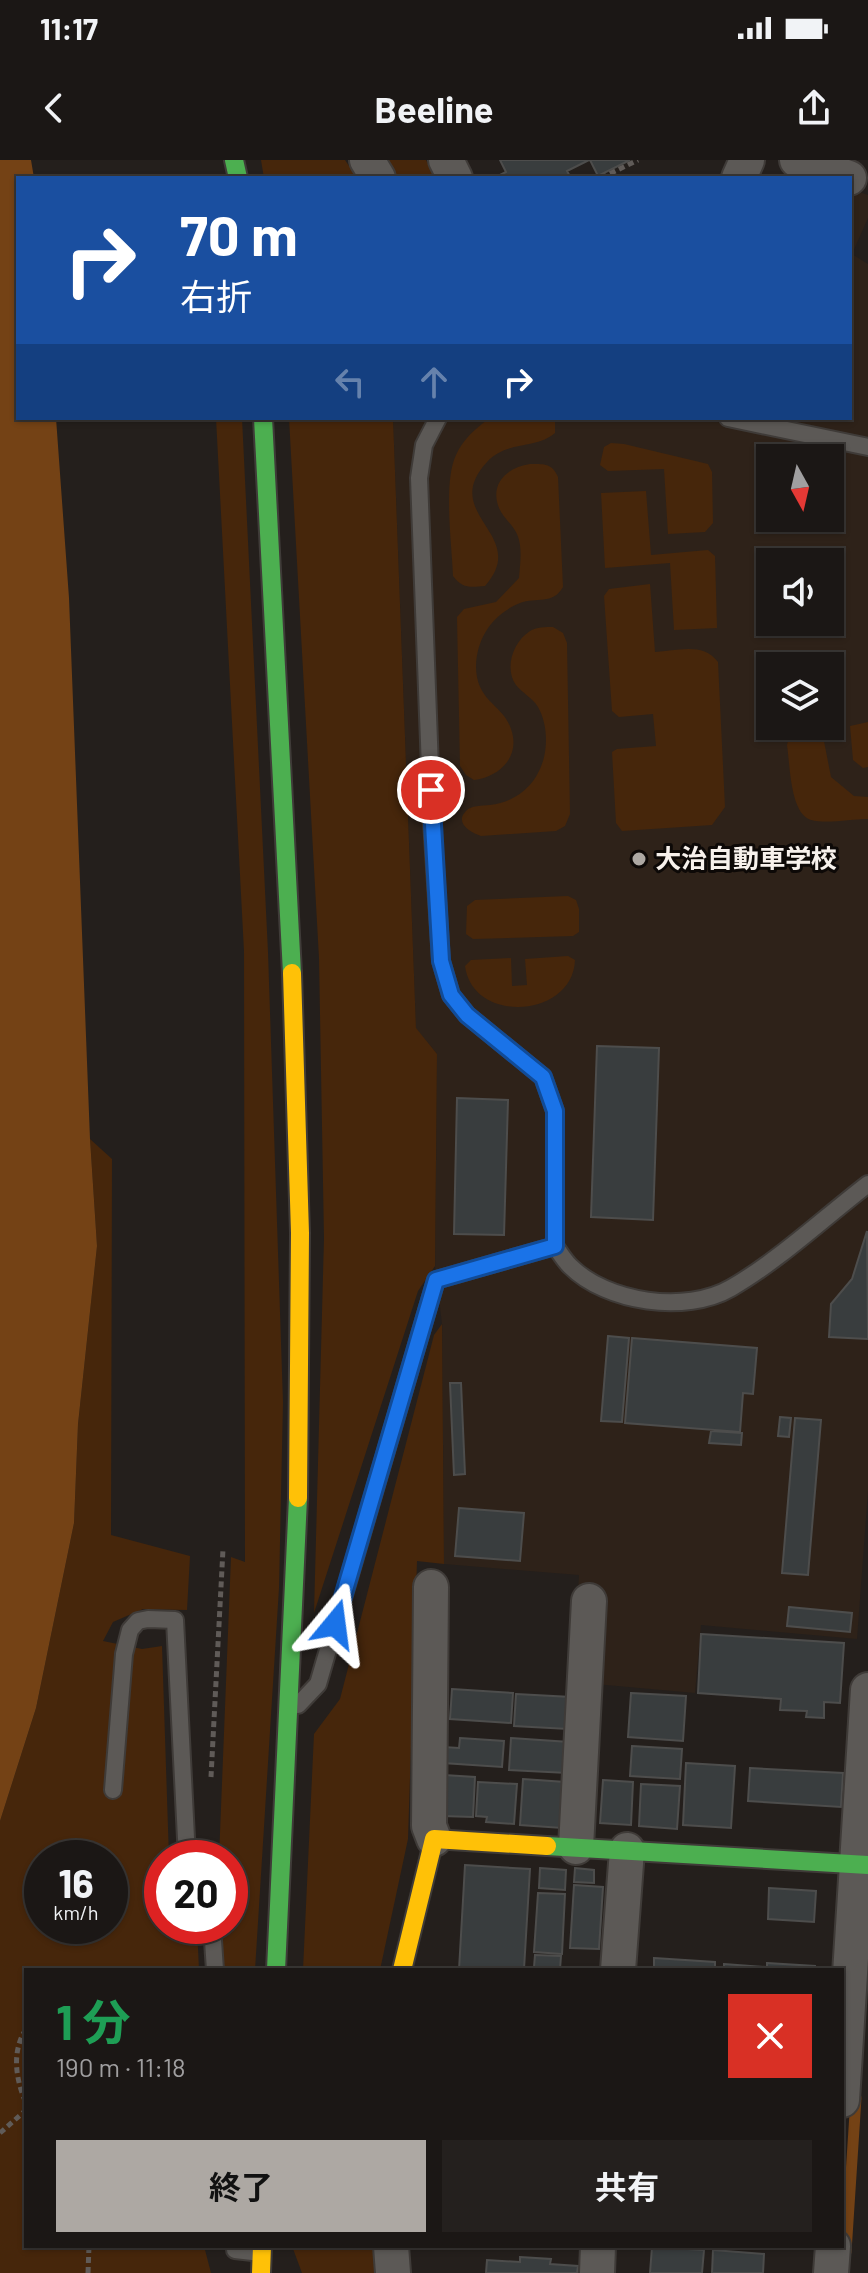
<!DOCTYPE html>
<html lang="ja">
<head>
<meta charset="utf-8">
<style>
  body { margin:0; font-family:Barlow,"Noto Sans JP",sans-serif; background:#24201e; color:#f1f3f6; height:100vh; display:flex; flex-direction:column; font-size:30px; white-space:nowrap }
  * { box-sizing:border-box; margin:0 }
  p { font-size:26px; color:#a09fa0 }
  .icon { flex:none; width:44px; height:44px; fill:none; stroke:currentColor; stroke-width:2; stroke-linecap:round; stroke-linejoin:round }
  .map { position:relative; flex:1; overflow:hidden }
  .side { position:absolute; left:24px; top:1808px; width:820px; height:280px; display:flex; flex-direction:column; background:#1b1715; border-radius:0px; box-shadow:0 2px 6px #0004,0 0 0 2px #393634 }
  .side>* { flex:none }
  .guide { position:absolute; left:16px; top:16px; width:836px; height:244px; border-radius:0px; box-shadow:0 2px 6px #0004,0 0 0 2px #393634; background:#1a4fa0; color:#fff; overflow:hidden }
  .needle { width:52px; rotate:172deg }
  .fabs { position:absolute; left:756px; top:284px; display:grid; gap:16px }
  .fabs a { display:grid; place-items:center; width:88px; height:88px; border-radius:0px; background:#1b1715; box-shadow:0 2px 6px #0004,0 0 0 2px #393634; font-size:40px }
  .speed { position:absolute; left:24px; top:1680px; display:flex; gap:16px; font-size:40px; font-weight:700; text-align:center }
  .speed>* { display:grid; place-content:center; width:104px; height:104px; border-radius:50%; background:#1b1715; box-shadow:0 2px 6px #0004,0 0 0 2px #393634; line-height:1 }
  .speed small { font-size:20px; font-weight:400 }
  .speed .limit { border:12px solid #d22; background:#fff; color:#111 }
  .pin { position:absolute; display:grid; place-items:center; width:68px; height:68px; color:#fff; margin:-34px; border:4px solid #fff; border-radius:50%; box-shadow:0 2px 8px #0007 }
  .me { position:absolute; width:88px; margin:-44px; rotate:16deg; stroke-linejoin:round; filter:drop-shadow(0 0 6px #0008) }
  .turn { display:flex; align-items:center; gap:28px; height:168px; padding:0 32px; font-size:36px }
  .turn .icon { width:104px; height:104px; stroke-width:2.5 }
  .turn b { display:block; font-size:56px; line-height:68px }
  .lanes { display:flex; align-items:center; height:76px; padding:0 32px; background:#0003; justify-content:center; gap:40px; direction:ltr }
  .lanes .off { opacity:.35 }
  .round { display:grid; place-items:center; flex:none; width:84px; height:84px; border-radius:0px; background:#24201e }
  .headline { display:flex; align-items:center; justify-content:space-between; height:136px; padding:0 32px }
  h1 { font-size:48px; font-weight:700; line-height:60px; color:#1e9e55 }
  .primary-button { display:flex; gap:16px; margin-top:auto; padding:16px 32px }
  .primary-button a { flex:1; height:92px; border-radius:0px; background:#ada8a3; color:#111; font-size:32px; font-weight:700; line-height:92px; text-align:center }
  .primary-button a+a { background:#24201e; color:#f1f3f6 }
  .status { display:flex; justify-content:space-between; align-items:center; height:56px; padding:0 40px; background:#1b1715; direction:ltr }
  .status svg { height:22px; fill:currentColor }
  header { display:flex; justify-content:space-between; align-items:center; height:104px; padding:0 32px; background:#1b1715; font-size:36px; font-weight:700 }
  .map>svg:first-child { display:block }
</style>
</head>
<body>
<div class="status"><b>11:17</b><svg viewBox="0 0 49 12"><path d="M0 12V9h3v3zM5 12V6h3v6zM10 12V3h3v9zM15 12V0h3v12zM26 1h20v11H26zM47 4h2v5h-2z"/></svg></div>
<header><svg class="icon" aria-label="back" viewBox="0 0 24 24"><path d="M15 5l-7 7 7 7"/></svg>Beeline<svg class="icon" aria-label="share" viewBox="0 0 24 24"><path d="M12 15V3M7 8l5-5 5 5M5 13v7h14v-7"/></svg></header>
<div class="map">
<svg width="868" height="2113" viewBox="0 0 868 2113">
  <rect width="100%" height="100%" fill="#241f1c"/>
  <path fill="#2e2219" fill-rule="evenodd" d="M850,29L868,35V58L852,94L868,104V1331L857,1479L701,1465L695,1533L595,1524L578,1432L579,1415L444,1404L442,1164L435,1106L437,894L416,869L393,258H850ZM770,298H830V358H770ZM770,402H830V462H770ZM770,506H830V566H770Z"/>
  <path fill="#46260b" fill-rule="evenodd" d="M261,0H345L357,18H264Z
    M385,0H426L435,18H395Z
    M216,258H242L268,792L283,1242L279,1428L255,1810H224L220,1766H230V1698H219L231,1397L245,1402L244,791Z
    M289,258H393L416,868L437,894L435,1106L418,1131L314,1453L324,1078L319,798Z
    M490,258H546L555,262V273C535,290 507,280 487,302C438,355 531,374 485,426C470,427 463,429 453,416C452,386 443,322 456,295C463,279 476,268 490,258Z
    M611,283L624,284L708,304L712,312L713,363L705,372L668,374L664,309L608,311L600,305L604,287Z
    M530,304C544,304 552,303 558,317L563,427C553,445 536,437 520,443C493,454 477,477 476,506C476,542 503,544 511,569C521,597 499,617 474,620L466,615L460,606L457,457L464,449L496,442L519,418C520,406 522,392 519,380C516,366 504,360 499,348C489,323 508,307 530,304Z
    M646,331L651,395L708,390L715,396L717,468L674,470L670,403L605,408L601,333Z
    M650,424L655,492C677,491 703,482 718,502L725,647L712,665L622,671L616,663L612,592L617,589L656,586L653,554L619,557L612,551L604,436L609,429Z
    M553,467L563,473L567,483L570,654L565,666L556,671L481,676C471,673 454,663 466,651C471,645 482,646 490,645C515,642 535,627 543,601C548,584 547,563 538,547C533,538 522,533 516,525C504,508 513,482 530,471C536,467 546,467 553,467Z
    M868,562V607L863,608L853,600L850,566Z
    M815,570L822,571L831,617L854,636L868,637V659C851,659 827,664 811,660C790,654 790,604 787,585L789,577L793,572Z
    M568,736L576,740L579,749V772L573,776L473,779L466,774L467,746L475,740Z
    M568,796L575,800C573,858 473,865 465,806L471,800L511,798L512,826L527,825L525,799Z
    M90,979L112,999L111,1375L190,1396L187,1450L143,1449L113,1462L103,1481L142,1489L162,1486L169,1698H162V1766H197L199,1810H26V2086H204L211,2113H0V1661L36,1548L74,1363L78,1264L97,1086ZM42,1698H110V1766H42Z
    M442,1164L444,1404L417,1401L408,1679L380,1810H303L314,1574L340,1539L434,1175Z
    M292,2086H375V2106L378,2113H302Z"/>
  <path fill="#744215" d="M0,0H31L34,18H18V258H56L69,438L90,979L97,1086L78,1264L74,1363L36,1548L0,1661Z"/>
  <g fill="none" stroke-linecap="round" stroke-linejoin="round">
    <path stroke="#744215" stroke-width="11" d="M846,2092L856,1938"/>
  </g>
  <path fill="#393d3e" stroke="#4d4d4c" stroke-width="2" d="M500,0H589L567,11L571,18H502L500,15L506,12Z
    M590,0H630L598,16Z
    M597,886L659,888L653,1060L591,1057Z
    M457,938L508,940L504,1075L454,1074Z
    M867,1071L868,1179L829,1177L831,1144L852,1119Z
    M608,1176L629,1178L622,1262L601,1261Z
    M632,1178L757,1188L753,1234L743,1233L740,1272L625,1263Z
    M450,1223H461L465,1314L454,1315Z
    M780,1257L791,1258L789,1277L778,1276Z
    M795,1258L821,1260L808,1415L782,1413Z
    M711,1271L742,1273L741,1285L709,1283Z
    M459,1348L524,1353L520,1401L455,1396Z
    M789,1447L852,1453L850,1472L787,1466Z
    M701,1474L844,1483L840,1543L824,1542V1558L806,1557L807,1551L780,1550L781,1539L698,1533Z
    M452,1529L513,1533L511,1563L450,1559Z
    M631,1533L686,1536L683,1581L628,1577Z
    M516,1534L571,1537L568,1569L514,1566Z
    M460,1578L504,1581L502,1607L443,1603L444,1587L459,1588Z
    M511,1578L569,1582L567,1613L509,1610Z
    M632,1586L682,1589L680,1619L630,1616Z
    M686,1603L735,1606L731,1668L683,1665Z
    M750,1608L843,1613L841,1647L748,1641Z
    M444,1615L475,1617L473,1657L442,1656Z
    M523,1619L565,1622L562,1668L520,1665Z
    M603,1620L633,1622L631,1665L600,1663Z
    M478,1622L517,1624L514,1664L486,1662L487,1657L476,1656Z
    M641,1624L680,1626L677,1669L639,1666Z
    M465,1705L530,1709L524,1809L532,1810H459Z
    M540,1708L566,1710L565,1730L539,1728Z
    M575,1708L594,1710V1723L574,1722Z
    M574,1725L603,1727L599,1789L570,1788Z
    M769,1728L816,1731L814,1762L768,1759Z
    M538,1733L565,1734L562,1794L534,1792Z
    M535,1795L561,1796L560,1809L534,1807Z
    M654,1798L715,1802V1810H654Z
    M767,1803L815,1806V1810H767Z
    M724,1804L765,1807L764,1810H724Z
    M652,2087L704,2090L702,2113H650Z
    M713,2090L764,2094L763,2113H712Z
    M520,2097L551,2099L550,2104L578,2106L577,2113H486L487,2100L520,2102Z"/>
  <g fill="none" stroke-linecap="round" stroke-linejoin="round">
    <defs>
      <path id="lane" d="M438,258L424,285L419,318L432,661L441,801L451,835L467,855L543,917L555,951V1086
        M728,258L868,287
        M298,1545L318,1524L436,1120L555,1086C560,1093 564,1100 570,1106C607,1143 686,1154 731,1128C778,1101 825,1057 868,1024
        M113,1630L124,1494L130,1470L138,1461L148,1459L175,1460L187,1698
        M212,1766L215,1810
        M235,2086V2090L260,2093"/>
      <path id="street" d="M367,0L378,18
        M446,0L455,18
        M797,0L849,18
        M739,18L747,0
        M431,1427L429,1666L434,1679
        M576,1687L589,1441
        M618,1810L627,1690
        M842,1940L868,1530
        M391,2086L393,2113
        M597,2113L598,2086
        M831,2113L833,2086"/>
      <path id="fast" d="M234,0L238,18
        M263,258L292,813
        M547,1686L868,1705
        M276,1810L298,1338"/>
      <path id="slow" d="M292,813L300,1073L298,1338
        M402,1810L434,1679L547,1686
        M261,2113L262,2086"/>
    </defs>
    <use href="#lane" stroke="#3f3b38" stroke-width="20"/>
    <use href="#street" stroke="#3f3b38" stroke-width="38"/>
    <use href="#fast" stroke="#3f3b38" stroke-width="22"/>
    <use href="#slow" stroke="#3f3b38" stroke-width="22"/>
    <path stroke="#605b58" stroke-width="5" stroke-dasharray="6 4" stroke-linecap="butt" d="M601,18L638,0
      M211,1617L223,1389
      M26,1869C11,1892 16,1920 26,1943
      M0,1973L26,1950
      M88,2113L89,2086"/>
    <use href="#lane" stroke="#5c5956" stroke-width="16"/>
    <use href="#street" stroke="#5c5956" stroke-width="34"/>
    <use href="#fast" stroke="#4caf50" stroke-width="18"/>
    <use href="#slow" stroke="#ffc107" stroke-width="18"/>
  </g>
  <g fill="none" stroke-linecap="round" stroke-linejoin="round">
    <defs>
      <path id="route" d="M335,1464L436,1120L555,1086V951L543,917L467,855L451,835L441,801L431,630"/>
    </defs>
    <use href="#route" stroke="#114b97" stroke-width="20"/>
    <use href="#route" stroke="#1a73e8" stroke-width="14"/>
  </g>
  <circle fill="#ada8a3" stroke="#0d0907" stroke-width="3" cx="639" cy="699" r="8"/>
  <g text-anchor="middle" stroke-width="6" stroke-linejoin="round" paint-order="stroke">
    <g font-size="26" font-weight="bold" fill="#f7f1ec" stroke="#0d0907" text-anchor="start">
      <text x="655" y="708">大治自動車学校</text>
    </g>
  </g>
</svg>
<div class="fabs">
<a><svg class="needle" viewBox="-14 -14 28 28"><path d="M0-13l5 13h-10z" fill="#e53935"/><path d="M0 13l5-13h-10z" fill="#a09fa0"/></svg></a>
<a><svg class="icon" aria-label="sound" viewBox="0 0 24 24"><path d="M4 9h4l5-4v14l-5-4H4zM17 9q2 3 0 6"/></svg></a>
<a><svg class="icon" aria-label="layers" viewBox="0 0 24 24"><path d="M12 4l9 5-9 5-9-5zM3 14l9 5 9-5"/></svg></a>
</div>
<div class="speed"><div>16<small>km/h</small></div><div class="limit">20</div></div>
<div class="pin" style="left:431px;top:630px;background:#d93025"><svg class="icon" aria-label="arrive" viewBox="0 0 24 24"><path d="M6 21V4h12l-3 4 3 4H6"/></svg></div>
<svg class="me" style="left:335px;top:1464px" viewBox="-20 -20 40 40"><path d="M0-17L14 15 0 8-14 15z" fill="#1a73e8" stroke="#fff" stroke-width="4"/></svg>
<div class="guide">
<div class="turn"><svg class="icon" aria-label="right" viewBox="0 0 24 24"><path d="M7 20v-9h11M14 6l5 5-5 5"/></svg><div><b>70 m</b>右折</div></div>
<div class="lanes"><svg class="icon off" aria-label="left" viewBox="0 0 24 24"><path d="M17 20v-9H6M10 6l-5 5 5 5"/></svg><svg class="icon off" aria-label="ahead" viewBox="0 0 24 24"><path d="M12 20V5M6 11l6-6 6 6"/></svg><svg class="icon" aria-label="right" viewBox="0 0 24 24"><path d="M7 20v-9h11M14 6l5 5-5 5"/></svg></div>
</div>
<section class="side">
<div class="headline"><div><h1>1 分</h1><p>190 m · 11:18</p></div><a class="round" style="background:#d93025;color:#fff"><svg class="icon" aria-label="close" viewBox="0 0 24 24"><path d="M6 6l12 12M18 6L6 18"/></svg></a></div>
<div class="primary-button"><a>終了</a><a>共有</a></div>
</section>
</div>
</body>
</html>
